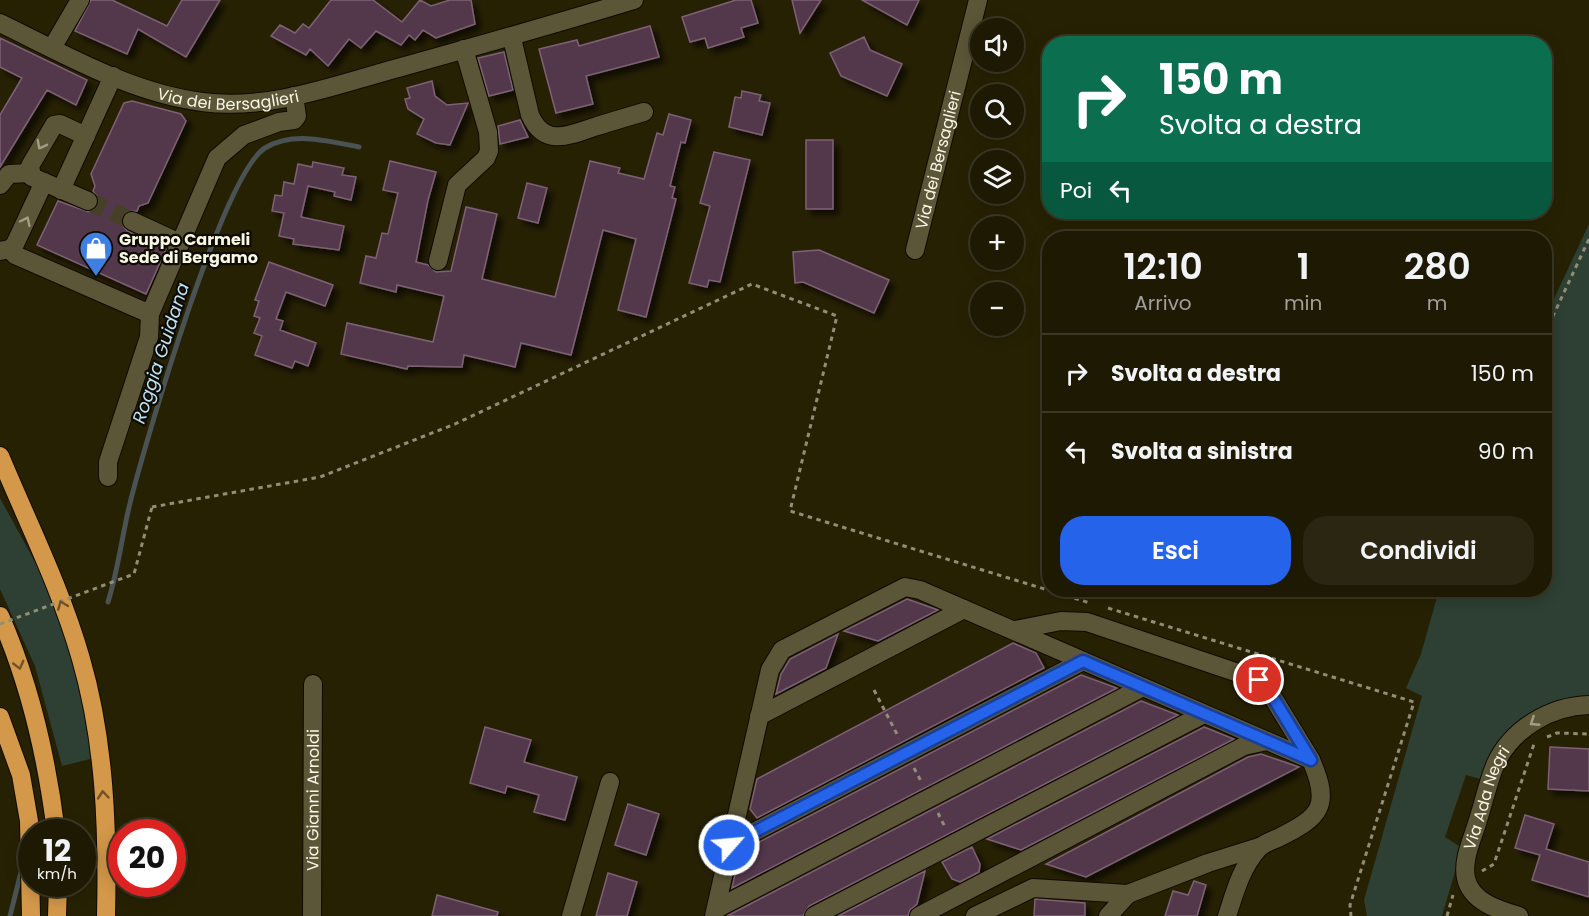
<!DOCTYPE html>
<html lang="it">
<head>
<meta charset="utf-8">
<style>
  body { margin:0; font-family:Poppins,sans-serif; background:#2a2612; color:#f1f3f6; height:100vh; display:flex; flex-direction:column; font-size:22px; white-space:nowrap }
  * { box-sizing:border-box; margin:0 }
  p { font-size:20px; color:#a0a09a }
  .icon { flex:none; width:33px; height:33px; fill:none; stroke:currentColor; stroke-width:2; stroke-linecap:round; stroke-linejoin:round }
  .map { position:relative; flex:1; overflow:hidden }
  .details { position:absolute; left:1042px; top:231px; width:510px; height:366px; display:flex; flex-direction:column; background:#1d1903; border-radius:24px; box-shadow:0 3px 15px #0003,0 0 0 2px #3b3825 }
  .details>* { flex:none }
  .guide { position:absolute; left:1042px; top:36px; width:510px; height:183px; border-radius:24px; box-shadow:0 3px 15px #0003,0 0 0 2px #3b3825; background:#0b6e4f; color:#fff; overflow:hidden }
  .fabs { position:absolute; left:970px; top:18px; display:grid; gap:12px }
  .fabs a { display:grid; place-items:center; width:54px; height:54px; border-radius:50%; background:#1d1903; box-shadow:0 3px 15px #0003,0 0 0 2px #3b3825; font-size:30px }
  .speed { position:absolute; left:18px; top:819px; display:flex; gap:12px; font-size:30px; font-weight:700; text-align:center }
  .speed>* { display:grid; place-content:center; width:78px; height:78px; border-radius:50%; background:#1d1903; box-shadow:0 3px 15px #0003,0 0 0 2px #3b3825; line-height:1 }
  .speed small { font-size:15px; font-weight:400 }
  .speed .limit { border:9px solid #d22; background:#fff; color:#111 }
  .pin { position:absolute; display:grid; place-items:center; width:51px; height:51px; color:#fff; margin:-26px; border:3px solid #fff; border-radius:50%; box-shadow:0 2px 6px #0007 }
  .me { position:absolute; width:66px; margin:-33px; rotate:63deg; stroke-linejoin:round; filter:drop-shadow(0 0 4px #0008) }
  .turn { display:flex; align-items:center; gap:21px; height:126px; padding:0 18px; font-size:27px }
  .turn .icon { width:78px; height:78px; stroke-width:2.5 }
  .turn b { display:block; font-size:42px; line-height:51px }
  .then { display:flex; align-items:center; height:57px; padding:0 18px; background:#0003; gap:12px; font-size:22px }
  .eta { display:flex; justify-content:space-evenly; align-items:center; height:102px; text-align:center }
  .eta b { font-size:36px; font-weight:600; line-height:42px }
  .cta { display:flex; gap:12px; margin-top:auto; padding:12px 18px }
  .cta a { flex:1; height:69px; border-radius:24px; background:#2563eb; color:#fff; font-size:24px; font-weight:600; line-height:69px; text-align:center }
  .cta a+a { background:#2a2612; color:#f1f3f6 }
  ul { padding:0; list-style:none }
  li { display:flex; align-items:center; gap:18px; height:78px; padding:0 18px; border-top:2px solid #3b3825 }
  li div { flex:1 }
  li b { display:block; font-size:22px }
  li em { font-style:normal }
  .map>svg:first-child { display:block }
</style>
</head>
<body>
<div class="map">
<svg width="1589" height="916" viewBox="0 0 1589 916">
  <defs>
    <filter id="shadow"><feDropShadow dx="5.5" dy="5.5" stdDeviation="3" flood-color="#0009"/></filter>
  </defs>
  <rect width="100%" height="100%" fill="#272104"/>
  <path fill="#2d4033" d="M1589,224V698L1552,705L1484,780L1466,775L1445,837L1462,848L1442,916H1367L1364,900L1422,696L1406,688L1421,654L1439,590H1545V318Z
    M0,498L46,582L71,648L94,758L62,766L35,666L0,589Z"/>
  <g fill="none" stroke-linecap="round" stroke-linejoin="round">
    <path stroke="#4a5254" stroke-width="5" d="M108,602C119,567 122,534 131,499C146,441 223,174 265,148C293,131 329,141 359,147
      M10,916L21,872"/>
  </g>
  <path fill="#52384b" stroke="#7d6174" stroke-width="1.5" filter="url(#shadow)" d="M91,0H112L167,26L182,0H220L186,57L138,29L127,54L75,31Z
    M331,0H373L402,22L420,0L431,6L450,0H471L475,24L436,38L423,30L415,40L409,35L401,45L376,31L361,48L349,39L328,66L310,49L306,55L271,36L280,25L295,33L303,24L309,28Z
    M736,0H751L758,23L741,28L744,37L708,48L705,38L690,42L682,17Z
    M792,0H821L800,33Z
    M862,0H919L907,25Z
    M650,26L659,57L586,76L593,104L556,113L539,49L577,40L579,46Z
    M864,37L870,50L902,64L887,96L841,76L830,53Z
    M0,38L87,80L76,105L47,90L0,167V115L22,78L0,67Z
    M504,52L513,90L489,96L478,58Z
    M432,81L435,96L447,105L468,103L450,145L436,143L417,134L424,119L408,109L405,99L410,98L407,88Z
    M742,91L761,95L759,101L770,103L762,135L729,127L735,97L741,98Z
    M132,101L181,114L186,121L148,203L139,206L137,211L126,212L122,217L121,223L127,231L166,249L146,294L37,245L58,201L89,212L98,206L99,199L93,191L95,186L91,174L124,103Z
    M669,114L691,120L685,143L681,142L670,186L675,187L672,198L676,199L646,317L618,310L636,239L603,230L571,355L521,343L515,367L464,355L462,367L408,366L407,369L341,354L347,323L433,342L444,296L397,285L396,292L360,283L366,256L376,258L382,233L388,234L398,193L383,190L390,161L436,172L428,200L416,262L428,265L436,272L451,271L466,207L497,214L482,279L555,297L590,161L620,168L618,173L644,179L657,133L663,135Z
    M520,120L528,137L500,144L498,126Z
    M806,140H833V209H806Z
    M714,152L750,160L720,282L709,280L707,287L689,283L710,206L700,203Z
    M313,162L344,168L342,175L356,177L351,200L334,196L335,192L308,186L301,217L344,226L339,250L293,244L294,239L279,236L284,213L272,211L275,195L282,196L284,182L294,184L298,164L312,167Z
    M527,183L547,188L538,223L518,218Z
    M819,250L889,280L874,313L803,282L795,283L793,252Z
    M269,262L333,285L325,306L286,292L276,319L283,321L280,330L316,343L308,366L295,361L292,368L255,355L262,336L254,333L260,318L254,316L259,301L255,300Z
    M907,599L938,610L878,641L844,631Z
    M838,634L826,668L776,694L781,674L790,659Z
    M1013,643L1036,653L1044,668L757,818L750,809L757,779Z
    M1081,675L1117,688L732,888L740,852Z
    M1141,701L1178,715L809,906L803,916H727Z
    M485,727L531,740L524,762L577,777L565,820L534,812L539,795L507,786L505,793L470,783Z
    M1204,727L1234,739L1021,850L987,839Z
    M1550,747L1589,749V791L1548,789Z
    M1261,754L1299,767L1086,877L1046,864L1248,757Z
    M628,804L659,814L646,855L615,845Z
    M1525,815L1554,824L1546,849L1589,862V897L1532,880L1540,855L1515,848Z
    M972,847L980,864L979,872L960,882L952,879L942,862Z
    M925,871L917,904L910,910L908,916H838Z
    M608,873L637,882L627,916H596Z
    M1194,881L1206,885L1197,916H1165L1173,891L1188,895Z
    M437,895L498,912L497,916H432Z
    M1035,899L1085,903V916H1034Z"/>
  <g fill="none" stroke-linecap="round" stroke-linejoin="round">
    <path stroke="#464126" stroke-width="18" stroke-dasharray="18 9" stroke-linecap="butt" d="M88,201L132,221"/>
    <defs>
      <g id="minor">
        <path id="s1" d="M0,23C64,54 131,93 202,102C269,111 335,85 398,68C477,46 555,24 634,0"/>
        <path d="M512,38L530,115C544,147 568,136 594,127C610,122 627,117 644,112"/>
        <path d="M52,48L80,0"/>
        <path d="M86,136L60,124L54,125L30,166L32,177L88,201"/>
        <path d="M0,185L9,174L30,173"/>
        <path d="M61,190L113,76"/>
        <path d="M132,221L180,243"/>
        <path d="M10,249L15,255L150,314L217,158L244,135L279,122L294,120L297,116L294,96"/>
        <path id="s2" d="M915,250L978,0"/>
        <path d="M0,251L10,249L15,244L44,182"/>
        <path d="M438,261L457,185L486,158L489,151L488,132L464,49"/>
        <path d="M108,477V462L149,337L150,314"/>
        <path d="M1015,630L1061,621L1087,622L1259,680L1269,691L1311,760"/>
        <path d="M759,716L964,609"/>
        <path d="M729,845L1083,661"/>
        <path d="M716,909L1143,687"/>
        <path id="s3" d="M312,916L313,684"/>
        <path d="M571,916L610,782"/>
        <path d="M714,916L770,670L782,650L905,587L920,590L1311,760C1331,806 1321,817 1278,838C1271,841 1262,844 1258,849C1241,868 1235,892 1227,916"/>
        <path d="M814,916L1204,714"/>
        <path d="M919,916L1244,746L1267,741"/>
        <path d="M975,916L1033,888L1128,894L1208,863L1259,847"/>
        <path d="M1108,916L1128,894"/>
        <path id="s4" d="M1519,916C1499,910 1471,902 1466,878C1462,859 1473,838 1478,820C1484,802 1488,781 1496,763C1513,728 1551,706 1589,705"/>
      </g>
      <path id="highway" d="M0,456C28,523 61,589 81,659C105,742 108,830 106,916
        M0,616C30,684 47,759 56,832
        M0,717L21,775L29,821L31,916
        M57,916L58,884"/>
    </defs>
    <use href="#minor" stroke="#100a00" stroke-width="20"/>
    <use href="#highway" stroke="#100a00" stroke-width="20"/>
    <path stroke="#918d76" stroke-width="3" stroke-dasharray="4.5 4.5" stroke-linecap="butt" d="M1545,333L1589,239
      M152,507L320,477L455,424L752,284L837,316L790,511L1090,603
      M1108,608L1414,702L1350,905L1351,916
      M874,690L899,738
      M1547,737L1557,733L1589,734
      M914,768L922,783
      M938,813L946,829
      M1482,871L1494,864L1534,744
      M1447,916L1453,895"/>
    <use href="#minor" stroke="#5c5638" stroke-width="18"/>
    <use href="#highway" stroke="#d4984a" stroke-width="18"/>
    <path stroke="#918d76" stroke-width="3" stroke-dasharray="4.5 4.5" stroke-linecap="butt" d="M0,624L134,574L152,507"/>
  </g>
  <defs><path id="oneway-chevron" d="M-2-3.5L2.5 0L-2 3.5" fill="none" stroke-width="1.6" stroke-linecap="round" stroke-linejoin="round" transform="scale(1.5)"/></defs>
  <g stroke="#a29e85">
    <use href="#oneway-chevron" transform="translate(41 145) rotate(118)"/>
    <use href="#oneway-chevron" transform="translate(26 221) rotate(-65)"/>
    <use href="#oneway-chevron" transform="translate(1534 722) rotate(147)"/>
  </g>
  <g stroke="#705226">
    <use href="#oneway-chevron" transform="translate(62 605) rotate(-111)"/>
    <use href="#oneway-chevron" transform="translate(19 665) rotate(75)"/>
    <use href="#oneway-chevron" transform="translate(103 795) rotate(-95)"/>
  </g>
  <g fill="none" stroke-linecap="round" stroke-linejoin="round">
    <defs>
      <path id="route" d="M729,845L1083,661L1311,760L1269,691L1259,680"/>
    </defs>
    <use href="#route" stroke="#184099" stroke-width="15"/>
    <use href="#route" stroke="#2563eb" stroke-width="10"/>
  </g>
  <defs>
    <symbol id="shop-pin" viewBox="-11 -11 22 30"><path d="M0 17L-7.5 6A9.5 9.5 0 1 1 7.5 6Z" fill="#3f7fe0" stroke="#0d0b02"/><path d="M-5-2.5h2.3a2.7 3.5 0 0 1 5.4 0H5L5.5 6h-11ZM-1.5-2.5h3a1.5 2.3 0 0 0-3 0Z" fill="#fff"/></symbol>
  </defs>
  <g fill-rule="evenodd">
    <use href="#shop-pin" x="77" y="229" width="38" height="52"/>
  </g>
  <g text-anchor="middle" stroke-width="4.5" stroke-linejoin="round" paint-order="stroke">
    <g font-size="16" fill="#f8f6e4" stroke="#0d0b02">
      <text dy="6" stroke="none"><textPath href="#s1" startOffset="244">Via dei Bersaglieri</textPath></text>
      <text dy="6" stroke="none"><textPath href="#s2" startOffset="93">Via dei Bersaglieri</textPath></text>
      <text dy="6" stroke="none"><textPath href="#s3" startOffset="116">Via Gianni Arnoldi</textPath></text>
      <text dy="6" stroke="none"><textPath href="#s4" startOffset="152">Via Ada Negri</textPath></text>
    </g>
    <g font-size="16" font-weight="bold" fill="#f8f6e4" stroke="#0d0b02" text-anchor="start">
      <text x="119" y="245">Gruppo Carmeli<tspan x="119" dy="18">Sede di Bergamo</tspan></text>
    </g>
    <g font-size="18" font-style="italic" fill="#bee2f7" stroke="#0d0b02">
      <text transform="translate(161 353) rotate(-72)" y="6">Roggia Guidana</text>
    </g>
  </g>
</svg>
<div class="fabs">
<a><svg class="icon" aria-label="sound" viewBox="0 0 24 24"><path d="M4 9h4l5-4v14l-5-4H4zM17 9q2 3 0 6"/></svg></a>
<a><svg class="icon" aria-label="search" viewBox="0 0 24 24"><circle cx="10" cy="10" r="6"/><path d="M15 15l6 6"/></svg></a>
<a><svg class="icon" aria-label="layers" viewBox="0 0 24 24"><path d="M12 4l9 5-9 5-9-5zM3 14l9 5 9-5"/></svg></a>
<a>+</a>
<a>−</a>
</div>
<div class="speed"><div>12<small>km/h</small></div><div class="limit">20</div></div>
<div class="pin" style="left:1259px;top:680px;background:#d93025"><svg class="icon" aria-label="arrive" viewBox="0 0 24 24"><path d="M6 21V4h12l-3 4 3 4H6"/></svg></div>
<svg class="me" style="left:729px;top:845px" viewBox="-20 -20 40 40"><circle r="17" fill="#2563eb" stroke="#fff" stroke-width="3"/><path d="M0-11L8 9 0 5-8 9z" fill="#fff"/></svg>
<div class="guide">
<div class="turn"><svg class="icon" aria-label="right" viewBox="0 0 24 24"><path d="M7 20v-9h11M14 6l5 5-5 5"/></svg><div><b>150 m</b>Svolta a destra</div></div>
<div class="then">Poi<svg class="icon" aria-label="left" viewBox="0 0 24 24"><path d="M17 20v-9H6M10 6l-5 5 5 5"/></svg></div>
</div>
<section class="details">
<div class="eta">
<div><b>12:10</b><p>Arrivo</p></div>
<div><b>1</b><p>min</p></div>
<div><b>280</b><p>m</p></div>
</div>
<ul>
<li><svg class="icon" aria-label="right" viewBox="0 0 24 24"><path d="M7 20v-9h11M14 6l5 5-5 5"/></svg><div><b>Svolta a destra</b></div><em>150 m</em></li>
<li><svg class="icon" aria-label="left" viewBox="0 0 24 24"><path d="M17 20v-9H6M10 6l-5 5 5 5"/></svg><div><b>Svolta a sinistra</b></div><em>90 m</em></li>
</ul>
<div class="cta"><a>Esci</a><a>Condividi</a></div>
</section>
</div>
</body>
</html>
